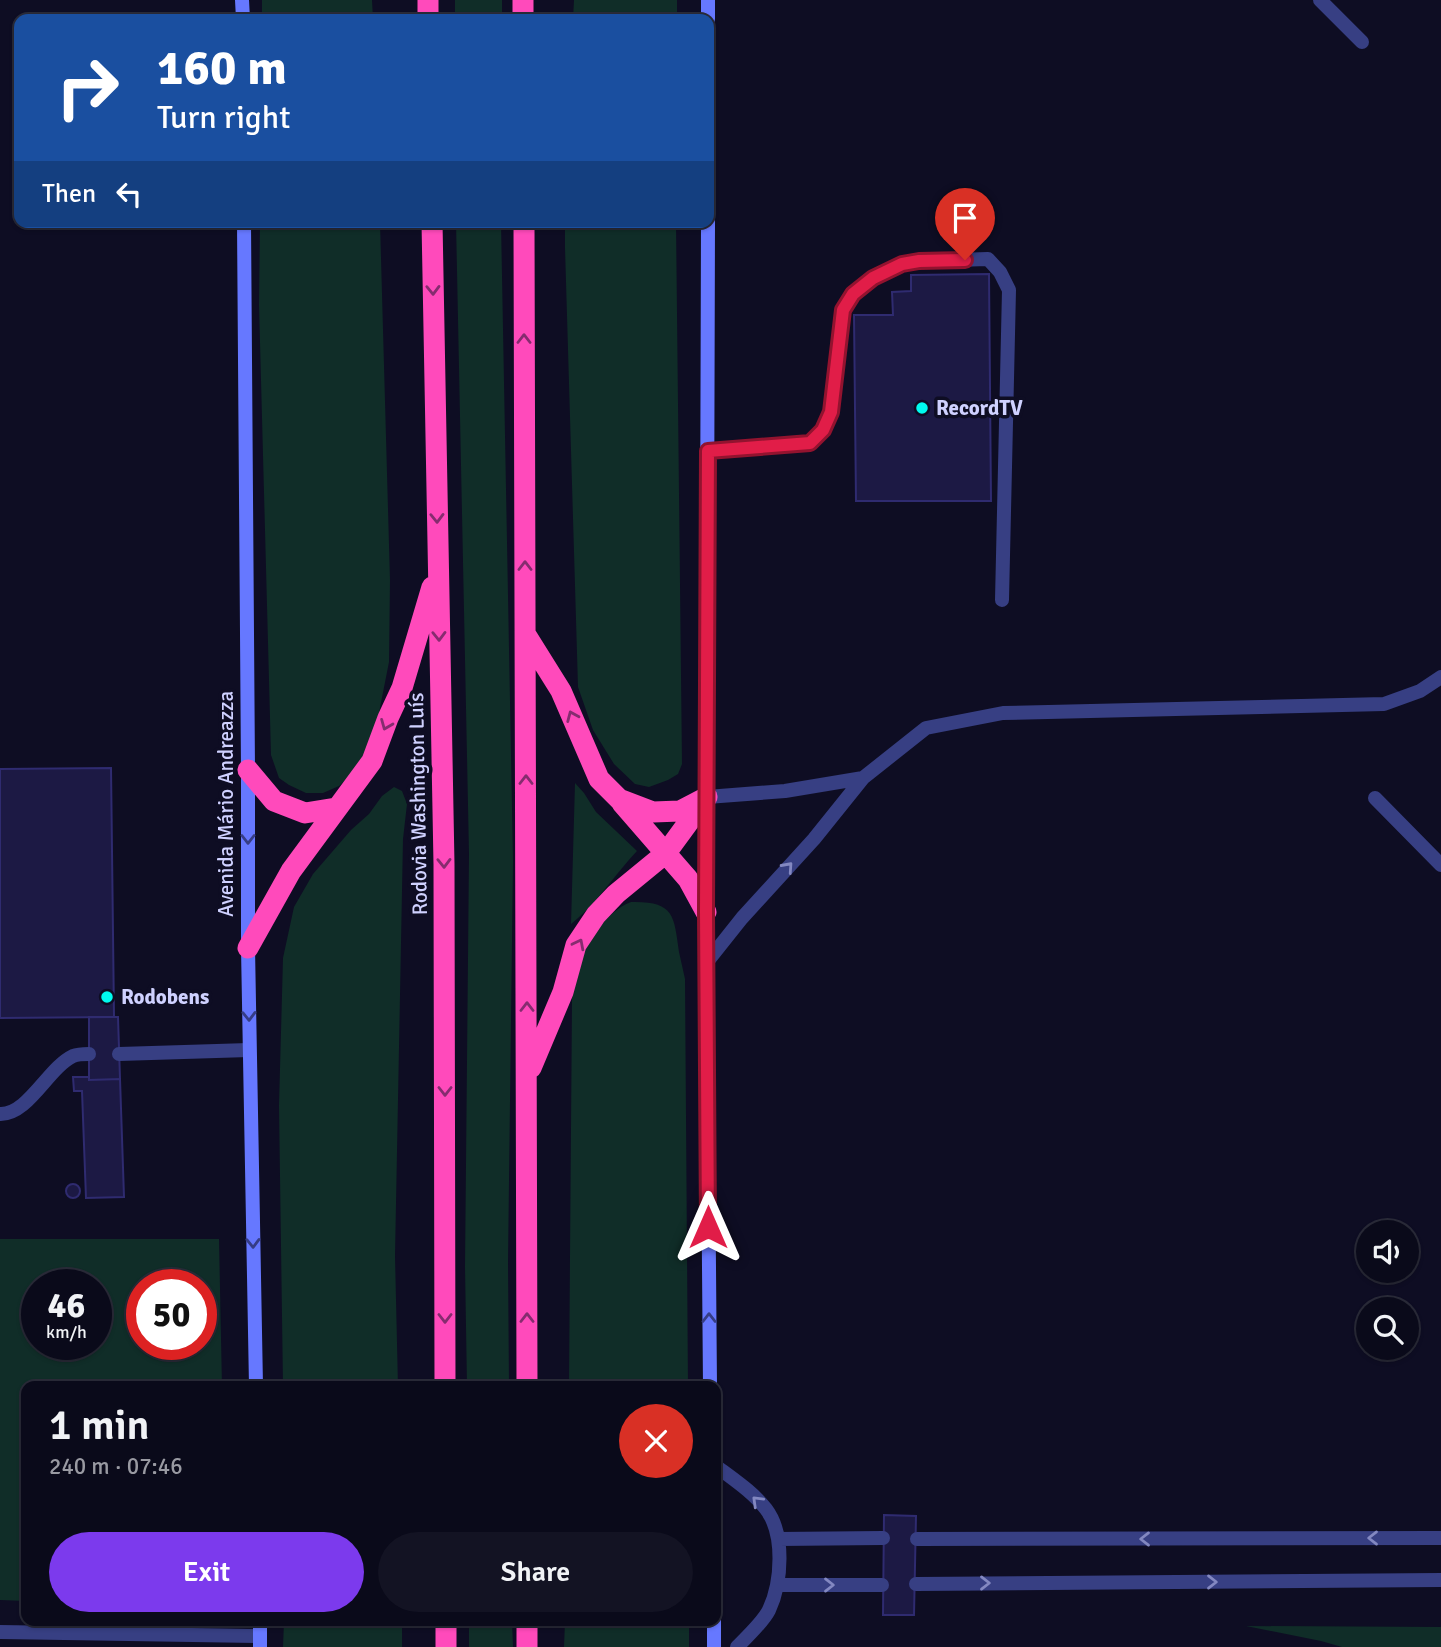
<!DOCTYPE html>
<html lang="en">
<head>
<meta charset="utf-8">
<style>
  body { margin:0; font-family:Signika,sans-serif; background:#131323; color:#f1f3f6; height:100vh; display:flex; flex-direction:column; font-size:26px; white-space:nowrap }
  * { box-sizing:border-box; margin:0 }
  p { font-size:23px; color:#999aa2 }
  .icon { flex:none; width:38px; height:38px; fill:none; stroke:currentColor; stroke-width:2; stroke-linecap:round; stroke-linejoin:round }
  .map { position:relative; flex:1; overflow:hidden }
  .drawer { position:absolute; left:21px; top:1381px; width:700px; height:245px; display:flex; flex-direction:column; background:#0a0a1a; border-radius:14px; box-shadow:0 2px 5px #0004,0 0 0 2px #2a2b39 }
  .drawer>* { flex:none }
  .guide { position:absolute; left:14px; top:14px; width:700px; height:214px; border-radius:14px; box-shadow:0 2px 5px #0004,0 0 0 2px #2a2b39; background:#1a4fa0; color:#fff; overflow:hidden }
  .controls { position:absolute; left:1356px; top:1220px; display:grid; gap:14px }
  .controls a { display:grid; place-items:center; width:63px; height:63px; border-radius:50%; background:#0a0a1a; box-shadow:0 2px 5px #0004,0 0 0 2px #2a2b39; font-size:35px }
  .speed { position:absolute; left:21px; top:1269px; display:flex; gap:14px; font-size:35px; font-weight:700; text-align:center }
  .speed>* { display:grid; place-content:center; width:91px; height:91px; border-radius:50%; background:#0a0a1a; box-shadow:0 2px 5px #0004,0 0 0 2px #2a2b39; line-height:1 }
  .speed small { font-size:18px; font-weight:400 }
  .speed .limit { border:10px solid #d22; background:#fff; color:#111 }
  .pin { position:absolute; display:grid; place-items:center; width:60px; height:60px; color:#fff; margin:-72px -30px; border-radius:50% 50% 50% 0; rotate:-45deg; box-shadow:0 0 7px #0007 }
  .pin .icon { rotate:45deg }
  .me { position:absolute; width:77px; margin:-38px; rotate:0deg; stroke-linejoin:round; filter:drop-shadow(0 0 5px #0008) }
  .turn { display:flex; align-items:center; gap:24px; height:147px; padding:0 28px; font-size:32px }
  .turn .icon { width:91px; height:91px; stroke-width:2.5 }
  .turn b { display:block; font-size:49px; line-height:60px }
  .then { display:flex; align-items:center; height:66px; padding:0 28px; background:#0003; gap:14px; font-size:26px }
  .round { display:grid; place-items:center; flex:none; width:74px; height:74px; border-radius:37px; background:#131323 }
  .summary { display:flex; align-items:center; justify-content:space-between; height:119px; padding:0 28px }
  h1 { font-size:42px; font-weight:600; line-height:52px }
  .primary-button { display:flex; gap:14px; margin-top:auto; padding:14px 28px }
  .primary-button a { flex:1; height:80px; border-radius:42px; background:#7c3aed; color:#fff; font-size:28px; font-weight:600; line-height:80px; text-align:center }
  .primary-button a+a { background:#131323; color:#f1f3f6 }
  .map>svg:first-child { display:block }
</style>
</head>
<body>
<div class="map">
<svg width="1441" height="1647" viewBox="0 0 1441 1647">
  <rect width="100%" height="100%" fill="#0e0d23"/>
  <path fill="#102d28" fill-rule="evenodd" d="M262,0H372L373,19H262Z
    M455,0H502V19H455Z
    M574,0H677V19H573Z
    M260,222H380L390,580L389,662L375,733L359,767L339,786L323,793H306L289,785L279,778L271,755L259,305Z
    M456,222H501L513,861L508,1262L509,1386H467L465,1267L469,854Z
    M565,222H676L682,764L678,774L668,780L649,787L635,784L614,764L593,730L578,687L565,248Z
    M575,783L584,793L596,812L637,851C615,874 596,905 571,924Z
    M394,787L402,791L407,804L403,839L395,1256L398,1386H283L279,1106L283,958L294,907L313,874L351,830L369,814L382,796Z
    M631,902C674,901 674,915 679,952C681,961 683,970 685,979L688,1386H569L572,1000C573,991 572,981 575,973C582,947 606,911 631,902Z
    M0,1239H219L222,1386H26V1601L0,1600ZM37,1284H96V1344H37ZM142,1284H201V1344H142Z
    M284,1621H402V1647H283Z
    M469,1621H512L513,1647H469Z
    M565,1621H689V1647H564Z
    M1246,1626L1441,1627V1647H1342L1321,1641Z"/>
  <path fill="#1c1944" stroke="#2f2b70" stroke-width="2" d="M989,274L991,501H856L854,315H893L892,292L911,291V275Z
    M111,768L114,1017L0,1018V769Z
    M89,1017H118L120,1079L89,1080Z
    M73,1077H89V1080L120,1079L124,1197L86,1198L82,1091H74Z
    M66 1191a7 7 0 1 1 14 0a7 7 0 1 1-14 0Z
    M884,1515L916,1516L914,1615H883Z"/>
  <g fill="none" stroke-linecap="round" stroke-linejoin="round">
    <path stroke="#373f83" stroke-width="14" d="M708,451L810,443L823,430L831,412L843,310L854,294L873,278L902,264L919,261L988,259L1000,272L1009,290L1002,600
      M707,797L785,791L863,778
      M1375,798L1441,865
      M707,962L742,918L814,839L863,778L926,728L1003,713L1384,704L1420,691L1441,677
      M119,1054L249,1050
      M0,1114C28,1115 48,1068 73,1056C78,1054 84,1054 89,1054
      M716,1466C733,1479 753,1492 766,1509C785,1534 782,1582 769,1610C763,1622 747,1637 737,1647
      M778,1539L883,1538
      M917,1539L1441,1538
      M916,1584L1441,1580
      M777,1585H882"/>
    <path stroke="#373f83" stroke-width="14" d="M1320,0L1362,42
      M0,1632L260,1636"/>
    <path stroke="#6678ff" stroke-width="14" d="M242,0L243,19
      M708,19V0
      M244,222L248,770V948L256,1386
      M708,222L706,912L710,1386
      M260,1620V1647
      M714,1647V1620"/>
    <path stroke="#ff4abb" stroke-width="21" d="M428,0V19
      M523,0V19
      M432,222L444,864L445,1386
      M524,222L527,1386
      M526,635L561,691L599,779L619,799L653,812L680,811L705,798
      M248,770L274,801L305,813L336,808
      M622,803L688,879L706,912
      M248,948L291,871L372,761L388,718L402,688L432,587
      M531,1068L563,992L576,945L596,915L616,894L666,853L707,797
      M446,1620V1647
      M527,1620V1647"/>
  </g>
  <defs><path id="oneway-chevron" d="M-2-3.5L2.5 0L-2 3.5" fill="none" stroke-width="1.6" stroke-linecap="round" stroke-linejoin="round" transform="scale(1.75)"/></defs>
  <g stroke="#862c6f">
    <use href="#oneway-chevron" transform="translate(433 290) rotate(89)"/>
    <use href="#oneway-chevron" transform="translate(524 339) rotate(-90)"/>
    <use href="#oneway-chevron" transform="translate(437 518) rotate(89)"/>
    <use href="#oneway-chevron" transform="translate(525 566) rotate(-90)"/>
    <use href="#oneway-chevron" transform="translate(439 636) rotate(89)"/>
    <use href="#oneway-chevron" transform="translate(572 716) rotate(-113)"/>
    <use href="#oneway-chevron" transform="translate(386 725) rotate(112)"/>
    <use href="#oneway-chevron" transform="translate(526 780) rotate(-90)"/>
    <use href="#oneway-chevron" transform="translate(444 863) rotate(89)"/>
    <use href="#oneway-chevron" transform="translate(579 944) rotate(-63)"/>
    <use href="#oneway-chevron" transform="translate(527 1007) rotate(-90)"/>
    <use href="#oneway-chevron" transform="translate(445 1091) rotate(90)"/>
    <use href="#oneway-chevron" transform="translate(445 1318) rotate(90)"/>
    <use href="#oneway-chevron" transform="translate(527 1318) rotate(-90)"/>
  </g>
  <g stroke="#363d86">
    <use href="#oneway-chevron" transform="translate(248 839) rotate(90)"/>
    <use href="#oneway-chevron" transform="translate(249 1016) rotate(89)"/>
    <use href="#oneway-chevron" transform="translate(253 1243) rotate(89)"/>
    <use href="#oneway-chevron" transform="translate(709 1318) rotate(-90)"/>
  </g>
  <g stroke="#8388c1">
    <use href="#oneway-chevron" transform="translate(788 867) rotate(-48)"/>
    <use href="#oneway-chevron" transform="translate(757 1501) rotate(-136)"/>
    <use href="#oneway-chevron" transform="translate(1373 1538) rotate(180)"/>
    <use href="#oneway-chevron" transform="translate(1145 1539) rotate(180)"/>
    <use href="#oneway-chevron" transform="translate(1212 1582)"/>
    <use href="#oneway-chevron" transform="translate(985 1583)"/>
    <use href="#oneway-chevron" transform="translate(829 1585)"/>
  </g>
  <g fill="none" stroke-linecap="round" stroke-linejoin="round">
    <defs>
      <path id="route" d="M708,1227L706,912L708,451L810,443L823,430L831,412L843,310L853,294L873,278L902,264L919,261L965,260"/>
    </defs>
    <use href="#route" stroke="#92132f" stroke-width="18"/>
    <use href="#route" stroke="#e11d48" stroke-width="12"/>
  </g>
  <g fill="#00faef" stroke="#0e0d23" stroke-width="2.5">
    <circle cx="922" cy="408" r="7"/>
    <circle cx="107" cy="997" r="7"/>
  </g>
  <g text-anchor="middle" stroke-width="7" stroke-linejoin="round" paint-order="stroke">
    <g font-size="21" font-weight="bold" fill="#cfd1ff" stroke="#0e0d23" text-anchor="start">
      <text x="936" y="415">RecordTV</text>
      <text x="121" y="1004">Rodobens</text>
    </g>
    <g font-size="21" fill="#cfd1ff" stroke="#0e0d23">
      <text transform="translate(226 804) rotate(-90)" y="7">Avenida Mário Andreazza</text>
      <text transform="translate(418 804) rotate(-91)" y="7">Rodovia Washington Luís</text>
    </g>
  </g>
</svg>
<div class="controls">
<a><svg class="icon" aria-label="sound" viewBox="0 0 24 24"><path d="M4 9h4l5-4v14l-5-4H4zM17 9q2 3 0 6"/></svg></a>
<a><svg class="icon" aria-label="search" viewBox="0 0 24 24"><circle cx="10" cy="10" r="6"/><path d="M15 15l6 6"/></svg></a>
</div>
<div class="speed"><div>46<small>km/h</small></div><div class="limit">50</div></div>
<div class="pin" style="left:965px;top:260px;background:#d93025"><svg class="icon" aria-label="arrive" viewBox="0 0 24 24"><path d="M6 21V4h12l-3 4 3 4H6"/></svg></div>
<svg class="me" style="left:708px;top:1227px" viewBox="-20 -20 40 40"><path d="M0-17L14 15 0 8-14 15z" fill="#e11d48" stroke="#fff" stroke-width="4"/></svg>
<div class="guide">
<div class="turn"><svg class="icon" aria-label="right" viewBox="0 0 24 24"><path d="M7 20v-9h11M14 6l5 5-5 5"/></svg><div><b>160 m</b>Turn right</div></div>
<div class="then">Then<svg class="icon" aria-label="left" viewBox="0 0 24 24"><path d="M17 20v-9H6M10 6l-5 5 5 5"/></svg></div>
</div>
<section class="drawer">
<div class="summary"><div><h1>1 min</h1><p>240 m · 07:46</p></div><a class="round" style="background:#d93025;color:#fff"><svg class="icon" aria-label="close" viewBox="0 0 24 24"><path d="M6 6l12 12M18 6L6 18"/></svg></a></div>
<div class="primary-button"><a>Exit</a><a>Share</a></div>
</section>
</div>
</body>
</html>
